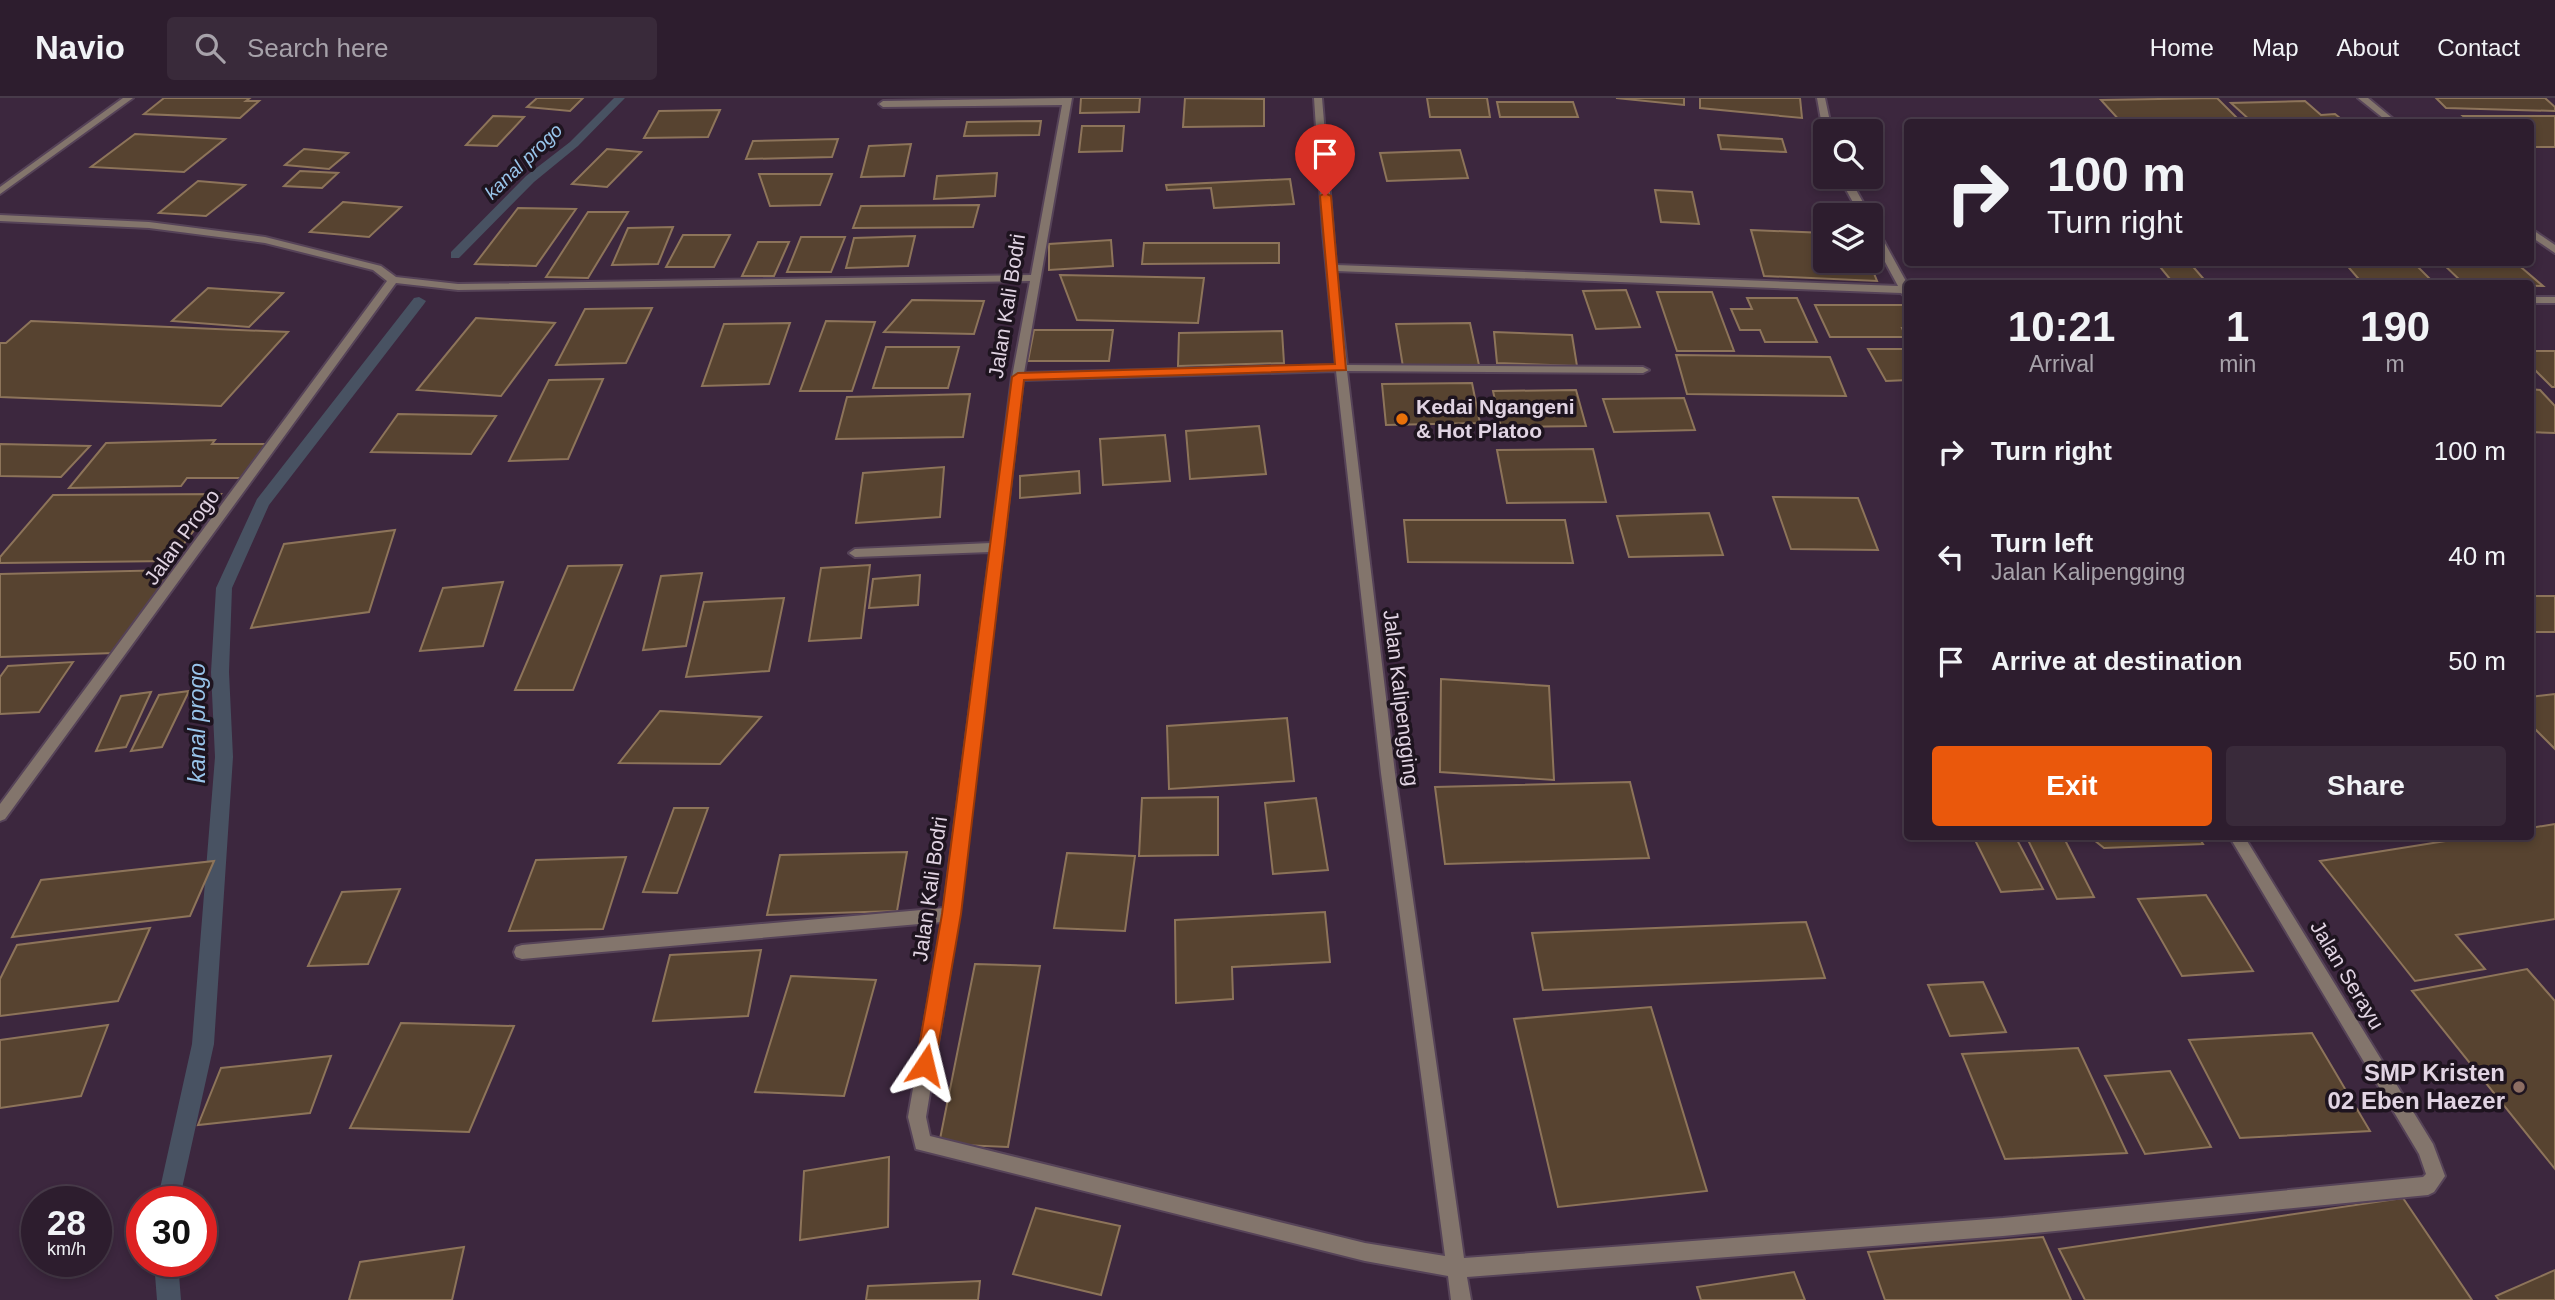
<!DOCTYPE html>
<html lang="en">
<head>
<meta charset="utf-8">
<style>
  body { margin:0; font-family:Arial,sans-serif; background:#392a3a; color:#f1f3f6; height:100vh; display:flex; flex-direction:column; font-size:26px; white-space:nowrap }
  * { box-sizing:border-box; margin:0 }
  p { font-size:23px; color:#a7a2aa }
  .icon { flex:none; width:38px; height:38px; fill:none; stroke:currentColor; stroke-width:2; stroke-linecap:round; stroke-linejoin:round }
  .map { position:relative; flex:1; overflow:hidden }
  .panel { position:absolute; left:1904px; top:182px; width:630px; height:560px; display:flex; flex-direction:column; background:#2d1d2e; border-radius:7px; box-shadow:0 4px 10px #0003,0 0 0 2px #483b4a }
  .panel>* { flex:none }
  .guide { position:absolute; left:1904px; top:21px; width:630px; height:147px; border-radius:7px; box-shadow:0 4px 10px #0003,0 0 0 2px #483b4a; background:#2d1d2e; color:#f1f3f6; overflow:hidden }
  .buttons { position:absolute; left:1813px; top:21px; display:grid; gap:14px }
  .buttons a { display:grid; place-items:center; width:70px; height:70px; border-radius:7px; background:#2d1d2e; box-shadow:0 4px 10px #0003,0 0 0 2px #483b4a; font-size:35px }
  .speed { position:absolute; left:21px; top:1088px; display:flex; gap:14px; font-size:35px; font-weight:700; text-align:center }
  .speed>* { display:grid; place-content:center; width:91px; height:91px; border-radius:50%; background:#2d1d2e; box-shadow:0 4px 10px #0003,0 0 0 2px #483b4a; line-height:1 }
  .speed small { font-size:18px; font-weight:400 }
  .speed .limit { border:10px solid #d22; background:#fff; color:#111 }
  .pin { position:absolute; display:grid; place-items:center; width:60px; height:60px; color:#fff; margin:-72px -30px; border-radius:50% 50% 50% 0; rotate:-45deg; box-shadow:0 0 7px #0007 }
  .pin .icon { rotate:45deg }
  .me { position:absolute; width:77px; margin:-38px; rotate:10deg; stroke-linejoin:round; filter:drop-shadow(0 0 5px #0008) }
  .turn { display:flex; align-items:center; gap:24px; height:147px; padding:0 28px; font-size:32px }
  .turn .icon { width:91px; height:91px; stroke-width:2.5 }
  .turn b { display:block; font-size:49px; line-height:60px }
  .eta { display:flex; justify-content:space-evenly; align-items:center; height:119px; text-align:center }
  .eta b { font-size:42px; font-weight:700; line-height:49px }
  .cta { display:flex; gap:14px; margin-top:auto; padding:14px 28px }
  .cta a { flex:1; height:80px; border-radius:7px; background:#ea580c; color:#fff; font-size:28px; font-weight:700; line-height:80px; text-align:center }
  .cta a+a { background:#392a3a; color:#f1f3f6 }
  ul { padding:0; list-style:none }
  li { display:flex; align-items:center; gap:21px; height:105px; padding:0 28px }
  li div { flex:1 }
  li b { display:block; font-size:26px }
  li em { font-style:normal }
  header { display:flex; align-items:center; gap:42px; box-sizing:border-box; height:98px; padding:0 35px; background:#2d1d2e; border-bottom:2px solid #483b4a }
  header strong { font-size:33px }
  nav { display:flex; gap:38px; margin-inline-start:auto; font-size:24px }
  .search { width:490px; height:63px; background:#392a3a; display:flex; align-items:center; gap:18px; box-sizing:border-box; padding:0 24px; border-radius:7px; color:#a7a2aa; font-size:26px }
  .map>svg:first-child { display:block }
</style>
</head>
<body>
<header>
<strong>Navio</strong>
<div class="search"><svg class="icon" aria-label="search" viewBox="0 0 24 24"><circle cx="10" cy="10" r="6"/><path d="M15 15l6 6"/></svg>Search here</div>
<nav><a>Home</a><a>Map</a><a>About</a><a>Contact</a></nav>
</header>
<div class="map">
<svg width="2555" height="1202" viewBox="0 0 2555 1202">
  <rect width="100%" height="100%" fill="#3c273e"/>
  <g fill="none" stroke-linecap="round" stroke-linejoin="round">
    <path fill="#485262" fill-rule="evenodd" d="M614,0H625L578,48L534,84L459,160H451V154L526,78L570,44Z
      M419,199L426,203L424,206L269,407L232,490L229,574L233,659L214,946L179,1104H157L192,946L215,659L211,574L216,490L257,401L414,200Z
      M154,1164H178L181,1202H157Z"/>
  </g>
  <path fill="#574330" stroke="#8d745a" stroke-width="2" d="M164,0H250L246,3H259L240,20L144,16Z
    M537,0H583L570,13L527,9Z
    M1081,0H1140L1139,14L1080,15Z
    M1185,0L1264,1V28L1183,29Z
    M1427,0H1487L1490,19H1430Z
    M1616,0H1684V7Z
    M1700,0H1800L1802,20L1700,10Z
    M2217,0L2241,24H2121L2101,2Z
    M2436,0H2545L2555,9V13L2446,10Z
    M2305,3L2321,17L2335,16L2345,24H2252L2231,5Z
    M1497,4H1573L1578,19H1500Z
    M720,12L708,39L644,40L659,13Z
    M493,18L524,19L497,48L466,47Z
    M2463,18H2555V49H2530V24H2470Z
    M1041,23L1039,37L964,38L967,24Z
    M1082,28H1124L1122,53L1079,54Z
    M135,36L225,41L184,74L91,69Z
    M1718,37L1782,41L1786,54L1721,51Z
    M838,41L832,59L746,61L753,43Z
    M911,46L904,78L861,79L869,48Z
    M304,51L348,55L329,71L285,67Z
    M607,51L641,54L607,89L572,86Z
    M1460,52L1468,80L1387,83L1380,55Z
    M300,73L338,75L322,90L284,88Z
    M997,75L995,98L934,101L937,78Z
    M759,76H832L820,107L770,108Z
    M1290,81L1294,106L1214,110L1211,90L1167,92L1166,87Z
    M198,83L245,87L206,118L159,115Z
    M1655,92L1692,94L1699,126L1661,124Z
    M343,104L401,109L369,139L310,134Z
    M979,107L973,129L853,130L861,108Z
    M518,110L576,111L536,168L475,166Z
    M588,114H628L588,180L546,179Z
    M673,129L658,166L612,167L628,130Z
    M1751,132L1825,135V163H1869L1877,183L1764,178Z
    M683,137H730L714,169H666Z
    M915,138L908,168L846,170L854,140Z
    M801,139H845L831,174H787Z
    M1111,142L1113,168L1049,172V146Z
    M758,144H789L774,178H742Z
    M1144,145H1279V165L1142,166Z
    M2156,164H2189L2208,186H2174Z
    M2344,164H2413L2434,185L2363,186Z
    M2441,164H2515L2543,188L2464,186Z
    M1060,177L1204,180L1198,225L1077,222Z
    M208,190L283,195L249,229L172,223Z
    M1626,192L1640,229L1596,231L1583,193Z
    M1657,194H1712L1734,253H1677Z
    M1747,200H1797L1817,244H1765L1760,232H1740L1731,211H1752Z
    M912,202L984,203L974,236L884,234Z
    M1815,207H1908V230H1902L1906,239H1830Z
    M652,210L626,265L556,267L585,211Z
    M476,220L555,225L501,298L417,292Z
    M31,223L288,234L221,308L0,299V245H6Z
    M826,223L875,224L852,293H800Z
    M790,225L769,286L702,288L724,226Z
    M1470,225L1479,267L1403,269L1396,226Z
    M1034,232H1113L1109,263H1028Z
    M1282,233L1284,265L1178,268L1179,235Z
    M1494,234L1572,237L1577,268L1497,265Z
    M886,249H959L948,290H873Z
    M1868,251H1908V282L1886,283Z
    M2530,253H2555V289H2552L2530,267Z
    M1676,257L1830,259L1846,298L1687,296Z
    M603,281L568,361L509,363L549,282Z
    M1472,285L1480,325L1386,327L1382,286Z
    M2530,291L2540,292L2555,308V335L2530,334Z
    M1576,292L1586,328L1501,329L1493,293Z
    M970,296L963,339L836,341L847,299Z
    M1684,300L1695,332L1614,334L1603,301Z
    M398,316L496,318L471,356L371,354Z
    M1259,328L1266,376L1190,381L1186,333Z
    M1165,337L1170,383L1103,387L1100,341Z
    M215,342L212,346H268L243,380H187L181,388L69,390L106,345Z
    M0,346L90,348L61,379L0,378Z
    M1593,351L1606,404L1507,405L1497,352Z
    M944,369L940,419L856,425L863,375Z
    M1079,373L1080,395L1020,400V378Z
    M221,396L171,463L0,465V459L53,397Z
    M1773,399L1858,400L1878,452L1791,451Z
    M1709,415L1723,457L1629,459L1617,418Z
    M1404,422H1565L1573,465L1408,464Z
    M395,432L369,514L251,530L284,446Z
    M622,467L573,592H515L568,468Z
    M870,467L861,540L809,543L821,470Z
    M172,472L114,555L0,559V476Z
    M702,475L686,548L643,552L661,478Z
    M920,477L918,507L869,510L873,481Z
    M503,484L483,548L420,553L443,490Z
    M2530,498H2555V534H2530Z
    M784,500L769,573L686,579L704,504Z
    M73,564L39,614L0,616V579L8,568Z
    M1441,581L1549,588L1554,682L1440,674Z
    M189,593L162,649L131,653L159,597Z
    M151,594L126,649L96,653L121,598Z
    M2555,596V651L2530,626V599Z
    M660,613L761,619L720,666L619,665Z
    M1287,620L1294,683L1169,691L1167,628Z
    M1630,684L1649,760L1445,766L1435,689Z
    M1218,699V757L1139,758L1142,700Z
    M1316,700L1328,772L1273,776L1265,705Z
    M674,710H708L677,795L643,794Z
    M2555,726V821L2456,837L2485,871L2415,883L2320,763L2477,738H2530V730Z
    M1973,738H2015L2043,791L2001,794Z
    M2026,738H2063L2094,799L2057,801Z
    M2089,738H2198L2203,746L2104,750Z
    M907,754L897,813L767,817L780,757Z
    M1067,755L1135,758L1125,833L1054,830Z
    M626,759L603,831L509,833L536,762Z
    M214,763L190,818L12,839L41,782Z
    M400,791L368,866L308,868L342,794Z
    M2206,797L2253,873L2182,878L2138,801Z
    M1325,814L1330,864L1232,869L1233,901L1176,905L1175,822Z
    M1806,824L1825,880L1543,892L1532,835Z
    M150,830L118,903L0,918V881L17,847Z
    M761,852L748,918L653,923L670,857Z
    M975,866L1040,868L1008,1049L939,1046Z
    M2527,871L2555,903V1071L2412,893Z
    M791,878L876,882L844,998L755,994Z
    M1983,884L2006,934L1950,938L1928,887Z
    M1651,909L1707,1093L1558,1109L1514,921Z
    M401,925L514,928L469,1034L350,1030Z
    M108,927L81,998L0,1010V942Z
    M2312,935L2370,1033L2240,1040L2189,942Z
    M2078,950L2127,1055L2005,1061L1962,956Z
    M331,958L310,1015L198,1027L221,970Z
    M2170,973L2211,1049L2145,1056L2105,978Z
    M889,1059L888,1129L800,1142L804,1073Z
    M2403,1100L2472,1202H2085L2059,1151Z
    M1036,1110L1120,1128L1101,1197L1013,1176Z
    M2043,1139L2071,1202H1885L1868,1154Z
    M464,1149L452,1202H349L360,1164Z
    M2555,1172V1202H2499L2496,1198Z
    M1794,1174L1805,1202H1701L1697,1189Z
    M980,1183L978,1202H866L868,1188Z"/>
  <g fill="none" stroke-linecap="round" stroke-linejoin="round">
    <defs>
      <path id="minor" d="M123,0H133L0,96V89Z
        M1064,0H1072L1024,275L1336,267L1323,134L1314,0H1322L1336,167L1898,188L1871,138V126L1876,129L1908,187V201L1901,195L1336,173L1347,267L1643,269L1649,272L1643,275L1347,273L1395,675L1464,1160L2003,1120L2423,1079L2426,1076L2419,1056L2229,738H2244L2433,1046L2445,1078L2434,1094L2428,1097L2003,1138L1467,1179L1471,1202H1451L1448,1178L1365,1163L916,1051L908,1019L942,824L522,861L516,859L514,854L516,849L522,847L944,810L990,454L855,459L849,455L855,451L991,445L1012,279L1030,183L458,192L396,185L5,721L0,723V706L387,183L373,172L265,145L149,130L0,123V117L149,124L265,139L381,168L396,179L458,186L1031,177L1062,7L883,9L879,6L883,3ZM1336,273L1381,675L1445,1158L1365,1145L930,1038L926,1019L959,816L1023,282Z
        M1817,0H1825L1832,33L1825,35L1823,33Z
        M2358,0H2368L2397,24H2388Z
        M1839,79H1849L1870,117H1860Z
        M2530,130L2555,147V155L2530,138Z
        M2530,199H2555V205H2530Z"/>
    </defs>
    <use href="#minor" stroke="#564358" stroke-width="4"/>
    <use href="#minor" fill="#83756c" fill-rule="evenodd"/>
  </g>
  <path fill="#ea580c" stroke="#983908" stroke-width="2" d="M1325,95L1331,98L1346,272L1024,282L961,816L935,967L932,973L925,976L918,973L916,967L942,816L1012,279L1018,275L1335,266L1320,98Z"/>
  <circle fill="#e8710a" stroke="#1e141f" stroke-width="2.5" cx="1402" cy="321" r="7"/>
  <circle fill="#8d6e63" stroke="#1e141f" stroke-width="2.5" cx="2519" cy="989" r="7"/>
  <g text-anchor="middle" stroke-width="7" stroke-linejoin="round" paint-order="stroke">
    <g font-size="19" font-style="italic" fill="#99c5eb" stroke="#1e141f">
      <text transform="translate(523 63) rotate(-44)" y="7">kanal progo</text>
    </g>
    <g font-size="21" fill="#e1d4e3" stroke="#1e141f">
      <text transform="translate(1007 208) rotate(-81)" y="7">Jalan Kali Bodri</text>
      <text transform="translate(182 439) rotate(-54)" y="7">Jalan Progo</text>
      <text transform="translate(1401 600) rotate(83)" y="7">Jalan Kalipengging</text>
      <text transform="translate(930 791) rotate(-82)" y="7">Jalan Kali Bodri</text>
      <text transform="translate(2347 877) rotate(59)" y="7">Jalan Serayu</text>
    </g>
    <g font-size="21" font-weight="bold" fill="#e1d4e3" stroke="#1e141f" text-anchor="start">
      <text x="1416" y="316">Kedai Ngangeni<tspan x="1416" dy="24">&amp; Hot Platoo</tspan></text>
    </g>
    <g font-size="23" font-style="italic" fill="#99c5eb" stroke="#1e141f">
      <text transform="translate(197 625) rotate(-90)" y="8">kanal progo</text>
    </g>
    <g font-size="24" font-weight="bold" fill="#e1d4e3" stroke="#1e141f" text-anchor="end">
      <text x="2505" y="983">SMP Kristen<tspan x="2505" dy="28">02 Eben Haezer</tspan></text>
    </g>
  </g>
</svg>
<div class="buttons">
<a><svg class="icon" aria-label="search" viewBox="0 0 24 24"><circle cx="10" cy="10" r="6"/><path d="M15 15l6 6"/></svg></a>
<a><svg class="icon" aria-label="layers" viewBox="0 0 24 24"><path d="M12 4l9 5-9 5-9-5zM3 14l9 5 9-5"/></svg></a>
</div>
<div class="speed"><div>28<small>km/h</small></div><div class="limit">30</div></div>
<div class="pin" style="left:1325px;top:98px;background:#d93025"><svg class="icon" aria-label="arrive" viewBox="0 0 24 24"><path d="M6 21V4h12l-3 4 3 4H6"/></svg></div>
<svg class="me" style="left:925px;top:967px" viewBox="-20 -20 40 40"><path d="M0-17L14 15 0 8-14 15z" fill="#ea580c" stroke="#fff" stroke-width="4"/></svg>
<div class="guide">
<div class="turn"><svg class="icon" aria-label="right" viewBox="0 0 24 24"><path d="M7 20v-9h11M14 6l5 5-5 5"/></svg><div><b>100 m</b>Turn right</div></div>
</div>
<section class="panel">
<div class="eta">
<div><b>10:21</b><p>Arrival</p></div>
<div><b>1</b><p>min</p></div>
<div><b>190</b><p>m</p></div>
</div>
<ul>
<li><svg class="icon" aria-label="right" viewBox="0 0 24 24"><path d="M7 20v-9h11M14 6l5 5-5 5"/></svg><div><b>Turn right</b></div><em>100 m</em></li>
<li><svg class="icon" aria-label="left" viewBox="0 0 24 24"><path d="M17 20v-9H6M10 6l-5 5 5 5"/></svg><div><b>Turn left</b><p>Jalan Kalipengging</p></div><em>40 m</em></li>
<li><svg class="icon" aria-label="arrive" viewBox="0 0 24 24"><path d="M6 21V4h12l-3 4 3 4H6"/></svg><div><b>Arrive at destination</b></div><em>50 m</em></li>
</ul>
<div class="cta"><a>Exit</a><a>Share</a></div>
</section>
</div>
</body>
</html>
